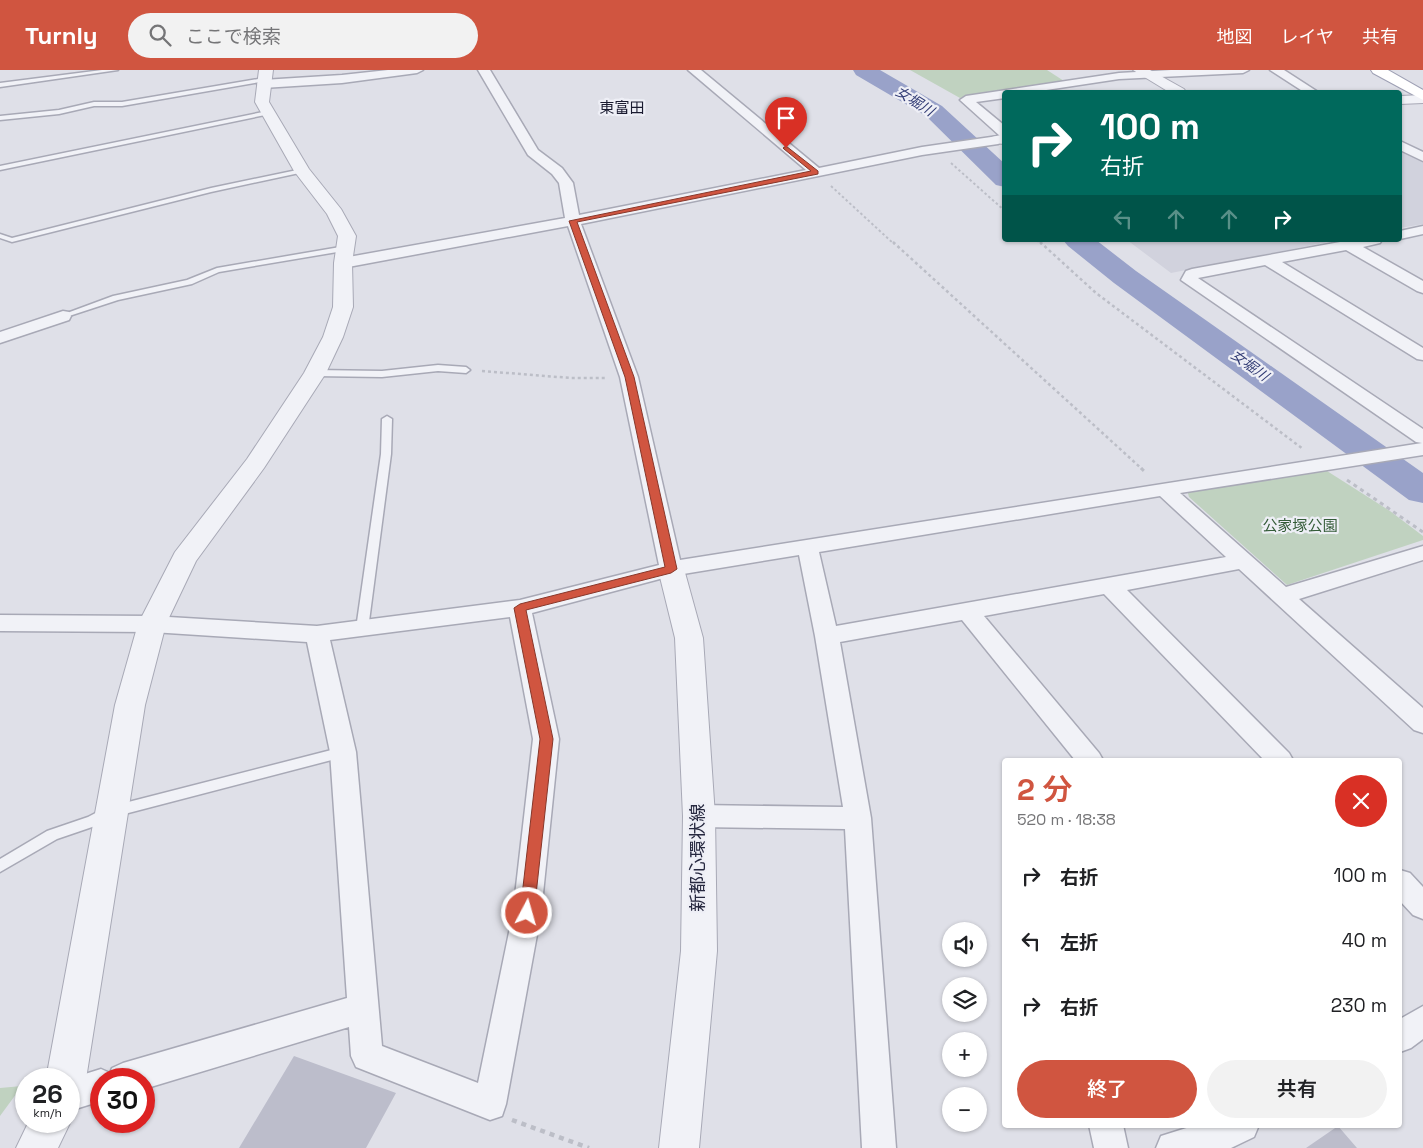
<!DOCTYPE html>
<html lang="ja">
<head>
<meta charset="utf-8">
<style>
  body { margin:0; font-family:"Space Grotesk","Noto Sans JP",sans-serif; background:#f2f2f2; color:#202124; height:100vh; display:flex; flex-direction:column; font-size:19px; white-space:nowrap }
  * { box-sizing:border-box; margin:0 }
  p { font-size:16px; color:#757577 }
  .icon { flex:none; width:28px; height:28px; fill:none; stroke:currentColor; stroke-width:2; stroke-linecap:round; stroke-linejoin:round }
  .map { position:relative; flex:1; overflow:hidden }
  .drawer { position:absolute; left:1002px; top:688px; width:400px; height:370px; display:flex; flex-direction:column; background:#fff; border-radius:5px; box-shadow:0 1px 4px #0004 }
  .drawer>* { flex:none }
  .top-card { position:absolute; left:1002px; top:20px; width:400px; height:152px; border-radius:5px; box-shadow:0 1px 4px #0004; background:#00695c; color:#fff; overflow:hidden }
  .fabs { position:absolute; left:942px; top:852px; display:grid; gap:10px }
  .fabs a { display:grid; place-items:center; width:45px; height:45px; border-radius:50%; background:#fff; box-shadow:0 1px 4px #0004; font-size:25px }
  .speed { position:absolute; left:15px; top:998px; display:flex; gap:10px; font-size:25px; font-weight:700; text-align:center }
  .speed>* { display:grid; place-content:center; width:65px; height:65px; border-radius:50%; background:#fff; box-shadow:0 1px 4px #0004; line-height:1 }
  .speed small { font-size:12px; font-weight:400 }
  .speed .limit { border:8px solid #d22; background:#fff; color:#111 }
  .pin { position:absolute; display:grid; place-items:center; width:42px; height:42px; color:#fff; margin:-51px -21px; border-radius:50% 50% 50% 0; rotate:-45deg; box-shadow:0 0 5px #0007 }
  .pin .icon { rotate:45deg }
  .me { position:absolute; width:55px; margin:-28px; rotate:6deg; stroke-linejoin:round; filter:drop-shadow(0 0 4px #0008) }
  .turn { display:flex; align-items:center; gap:18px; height:105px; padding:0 15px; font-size:22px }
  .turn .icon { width:65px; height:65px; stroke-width:2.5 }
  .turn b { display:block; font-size:35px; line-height:42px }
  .lanes { display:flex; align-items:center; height:48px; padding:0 15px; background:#0003; justify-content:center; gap:25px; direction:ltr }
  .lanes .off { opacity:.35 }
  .round { display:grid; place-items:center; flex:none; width:52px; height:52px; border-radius:26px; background:#f2f2f2 }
  .overview { display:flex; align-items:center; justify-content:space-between; height:85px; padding:0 15px }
  h1 { font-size:30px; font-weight:600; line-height:38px; color:#d05540 }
  .button { display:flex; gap:10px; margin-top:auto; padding:10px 15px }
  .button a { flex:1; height:58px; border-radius:30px; background:#d05540; color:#fff; font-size:20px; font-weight:600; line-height:58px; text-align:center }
  .button a+a { background:#f2f2f2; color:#202124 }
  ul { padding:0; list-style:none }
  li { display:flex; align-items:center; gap:15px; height:65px; padding:0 15px }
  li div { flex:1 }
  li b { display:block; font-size:19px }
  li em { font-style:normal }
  header { display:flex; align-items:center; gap:30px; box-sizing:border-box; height:70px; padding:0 25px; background:#d05540; color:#fff }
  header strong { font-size:24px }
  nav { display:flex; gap:28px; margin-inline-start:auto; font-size:18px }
  .search { width:350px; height:45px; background:#f2f2f2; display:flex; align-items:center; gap:12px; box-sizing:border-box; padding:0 18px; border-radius:28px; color:#757577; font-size:19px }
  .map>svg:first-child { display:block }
</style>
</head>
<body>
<header>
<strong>Turnly</strong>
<div class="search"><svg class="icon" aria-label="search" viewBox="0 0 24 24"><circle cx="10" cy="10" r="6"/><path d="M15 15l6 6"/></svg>ここで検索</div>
<nav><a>地図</a><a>レイヤ</a><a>共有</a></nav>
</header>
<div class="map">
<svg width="1423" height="1078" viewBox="0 0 1423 1078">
  <rect width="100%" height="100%" fill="#dfe0e8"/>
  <path fill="#d1d2dd" d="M1400,79L1423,91V154L1400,158Z
    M1127,170H1338L1171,203Z"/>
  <path fill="#c0d2c0" d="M910,0H1047L1064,11L960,28Z
    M1327,401L1390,441L1423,466V470L1287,515L1189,427L1187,420Z
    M22,1016L0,1046V1018Z"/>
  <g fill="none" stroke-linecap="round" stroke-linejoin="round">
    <path fill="#99a2c9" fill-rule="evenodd" d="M853,0H880L942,36L1005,94V117L996,115L926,46L856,5Z
      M1063,170H1096L1136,201L1423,403V433L1409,430L1114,213L1068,176Z"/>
  </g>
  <path fill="#bcbdcb" d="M294,986L396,1023L366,1078H239Z
    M1338,1056L1357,1078H1306Z"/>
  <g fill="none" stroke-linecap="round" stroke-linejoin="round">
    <defs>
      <path id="service" d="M102,0H118L0,17V13Z
        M264,8L267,10L266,11L122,36H94L59,44L0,50V46L59,40L94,32H122Z
        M268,41L270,42V44L0,100V96Z
        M302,99L304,100V102L211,122L12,172L0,168V164L12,168L211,118Z
        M346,176H349V180L219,202L192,214L118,230L63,248L59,246L113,226L187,210L217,198Z
        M438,295L466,297L470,300L466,303L438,301L382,307L315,306L311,303L315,300L382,301Z
        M387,346L392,349L391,384L368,559L362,563L356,559L381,384L382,349Z
        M343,677L347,678L349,682L347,686L113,747L98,755L57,769L0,802V789L47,761L88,747L105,738Z"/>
      <path id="minor" d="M388,0H423L417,3L342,13L263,18L257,14L263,10L342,5Z
        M478,0H490L538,80L562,98L573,113L579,145L806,100L688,0H701L819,98L922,77L998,66L1004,70L998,74L922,85L581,154L638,307L680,490L1422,373L1416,372L1181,210L1186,201L1192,199L1351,170H1382L1380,173L1363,177L1423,211V223L1417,221L1346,180L1282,192L1423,278V290L1417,289L1265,195L1198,208L1423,359V385L1180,423L1286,517L1423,476V490L1299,529L1423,638V663L1414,660L1239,499L1127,520L1289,683L1293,690H1264L1104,524L984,546L1099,683L1103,690H1075L962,550L840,572L871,748L896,1078H862L845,759L699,757L690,754L686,746L690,738L699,735L843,737L815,566L799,485L671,506L532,543L559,669L541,843L506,1034L502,1046L490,1050L356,997L351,986L349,957L144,1019V1009H101V1031L69,1041V1009L101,999L110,1003L112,998L123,993L347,928L330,682L307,572L152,562L0,561V545L152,546L317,556L520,530L659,495L620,307L568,156L343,198L338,196L335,193L338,190L343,188L565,148L559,113L552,104L528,85ZM1160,426L1226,487L836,556L819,482ZM510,547L533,669L513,843L478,1013L382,976L356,682L330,570Z
        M1171,0H1249L1243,3L1119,9L1033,22H1005V28L976,32L1005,56V67L1000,66L960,30L966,26L1119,3Z
        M1270,0H1284L1318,22H1304Z
        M1400,71L1423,82V91L1400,80Z
        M1423,156V164L1400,169V161Z
        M63,241L69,242L71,246L69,250L0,273V262Z
        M1400,800L1410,803L1423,817V849L1413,845L1400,831Z
        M1423,936V969L1411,978L1400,982V949Z
        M1089,1055H1123L1128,1078H1094Z
        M1196,1055H1259L1254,1067L1231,1078H1156L1161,1066Z"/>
      <path id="tertiary" d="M259,0H273L269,32L309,99L341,139L356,166L352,193L353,237L343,267L326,303L264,398L196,491L166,554L145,635L86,1009L80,1023L69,1027V1009H46L115,635L138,554L175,482L247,389L304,303L323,267L333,237L334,193L338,166L327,144L294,101L255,32Z
        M1133,0H1150L1184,19L1186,22H1169Z
        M1423,25V33L1400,34V26Z
        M1005,64V74L992,73L990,70L992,67Z
        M671,490L680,493L684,499L703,568L715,746L717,881L699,1078H659L681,881L683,746L675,568L658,499L662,493Z
        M69,1045L71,1051L58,1078H16L29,1051H69Z"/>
      <path id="primary" d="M1371,0H1388L1423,20V30L1373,3Z"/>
    </defs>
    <use href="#service" stroke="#a8a9b6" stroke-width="3"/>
    <use href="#minor" stroke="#a8a9b6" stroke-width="3"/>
    <use href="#tertiary" stroke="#a8a9b6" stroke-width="2"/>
    <use href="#primary" stroke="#9ea0b4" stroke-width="2"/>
    <path stroke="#bcbec7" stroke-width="2" stroke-dasharray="2.5 2.5" stroke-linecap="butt" d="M951,93L1005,141
      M831,116L894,174
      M1037,170L1041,174"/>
    <path stroke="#bcbec7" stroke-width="2.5" stroke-dasharray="3 3" stroke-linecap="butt" d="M893,172L1142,399
      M1040,172L1096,223L1303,379
      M482,301L571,308H607"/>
    <path stroke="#bcbec7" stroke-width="3" stroke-dasharray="4 4" stroke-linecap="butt" d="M1141,398L1146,403
      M1347,410L1423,462"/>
    <path stroke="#bcbec7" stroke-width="4.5" stroke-dasharray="5 5" stroke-linecap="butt" d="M512,1050L589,1078"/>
    <use href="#service" fill="#f1f2f7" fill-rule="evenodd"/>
    <use href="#minor" fill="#f1f2f7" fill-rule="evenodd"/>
    <use href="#tertiary" fill="#f1f2f7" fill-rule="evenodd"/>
    <use href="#primary" fill="#fff" fill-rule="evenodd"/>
  </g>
  <path fill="#d05540" stroke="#87372a" d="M786,76L818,101V104L577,152L634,307L677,499L671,503L526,540L553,669L534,843L532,848L527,850L522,848L520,843L540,669L514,538L520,534L665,497L625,307L569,151L811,101L784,79L783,78Z"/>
  <g text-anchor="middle" stroke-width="4.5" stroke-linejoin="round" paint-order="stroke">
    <g font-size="14" font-style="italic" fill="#313b74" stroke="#eeeff6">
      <text transform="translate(915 31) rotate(32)" y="5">女堀川</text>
      <text transform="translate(1250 295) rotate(36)" y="5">女堀川</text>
    </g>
    <g font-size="15" fill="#1a1b30" stroke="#eeeff6">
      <text x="622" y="43">東富田</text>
    </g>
    <g font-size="15" fill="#345c38" stroke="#eeeff6">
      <text x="1300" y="461">公家塚公園</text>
    </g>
    <g font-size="18" fill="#272940" stroke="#eeeff6">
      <text transform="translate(698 788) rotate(-90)" y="6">新都心環状線</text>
    </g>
  </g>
</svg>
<div class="fabs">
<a><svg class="icon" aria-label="sound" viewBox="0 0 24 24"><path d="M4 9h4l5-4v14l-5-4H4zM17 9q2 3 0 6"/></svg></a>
<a><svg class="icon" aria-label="layers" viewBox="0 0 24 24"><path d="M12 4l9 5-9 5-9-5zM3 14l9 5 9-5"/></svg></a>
<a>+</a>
<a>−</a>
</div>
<div class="speed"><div>26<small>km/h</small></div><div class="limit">30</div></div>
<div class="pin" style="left:786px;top:78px;background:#d93025"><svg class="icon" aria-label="arrive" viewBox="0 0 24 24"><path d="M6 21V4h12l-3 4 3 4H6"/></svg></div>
<svg class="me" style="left:527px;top:843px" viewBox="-20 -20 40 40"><circle r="17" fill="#d05540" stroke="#fff" stroke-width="3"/><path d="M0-11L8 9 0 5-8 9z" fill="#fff"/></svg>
<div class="top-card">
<div class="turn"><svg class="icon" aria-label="right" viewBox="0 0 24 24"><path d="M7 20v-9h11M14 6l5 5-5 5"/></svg><div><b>100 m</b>右折</div></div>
<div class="lanes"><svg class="icon off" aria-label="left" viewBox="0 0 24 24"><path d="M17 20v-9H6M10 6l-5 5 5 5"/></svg><svg class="icon off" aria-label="ahead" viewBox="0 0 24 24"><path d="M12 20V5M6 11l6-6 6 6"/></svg><svg class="icon off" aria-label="ahead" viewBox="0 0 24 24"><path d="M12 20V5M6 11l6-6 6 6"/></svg><svg class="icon" aria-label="right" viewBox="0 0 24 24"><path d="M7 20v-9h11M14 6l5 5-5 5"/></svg></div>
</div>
<section class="drawer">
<div class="overview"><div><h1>2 分</h1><p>520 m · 18:38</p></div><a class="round" style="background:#d93025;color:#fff"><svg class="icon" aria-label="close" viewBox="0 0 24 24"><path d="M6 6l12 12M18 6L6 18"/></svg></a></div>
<ul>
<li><svg class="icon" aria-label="right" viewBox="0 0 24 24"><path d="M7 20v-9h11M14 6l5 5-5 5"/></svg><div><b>右折</b></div><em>100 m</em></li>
<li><svg class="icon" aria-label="left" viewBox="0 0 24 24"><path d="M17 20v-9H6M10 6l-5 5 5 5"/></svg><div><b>左折</b></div><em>40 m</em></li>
<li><svg class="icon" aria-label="right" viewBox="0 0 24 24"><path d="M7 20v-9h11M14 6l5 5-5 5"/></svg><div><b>右折</b></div><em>230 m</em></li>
</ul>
<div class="button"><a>終了</a><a>共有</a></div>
</section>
</div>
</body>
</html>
